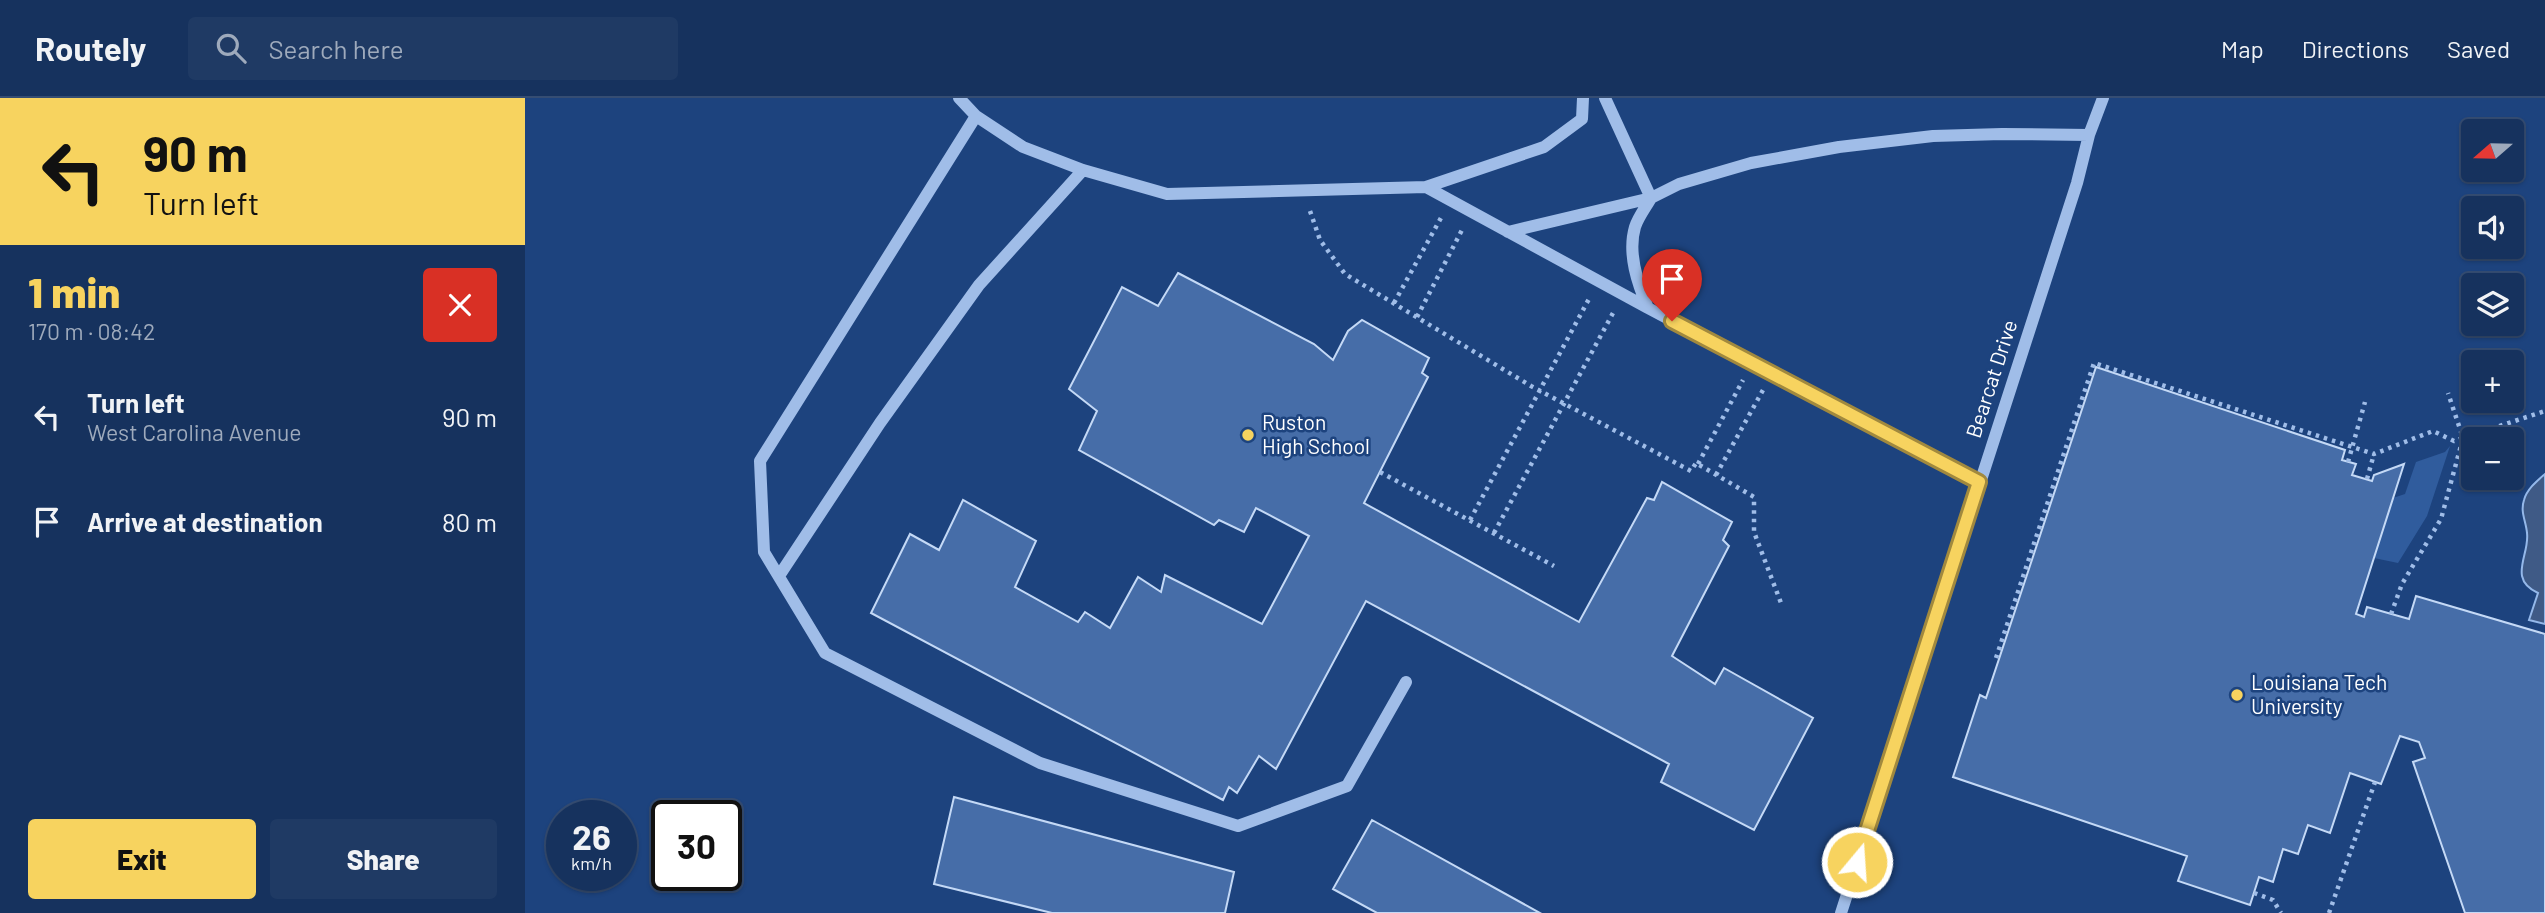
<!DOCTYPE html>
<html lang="en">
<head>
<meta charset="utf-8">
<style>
  body { margin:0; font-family:Barlow,sans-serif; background:#1f3a64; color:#f1f3f6; height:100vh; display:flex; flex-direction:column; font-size:26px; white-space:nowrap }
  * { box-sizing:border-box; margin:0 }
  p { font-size:23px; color:#9eaabc }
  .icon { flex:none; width:38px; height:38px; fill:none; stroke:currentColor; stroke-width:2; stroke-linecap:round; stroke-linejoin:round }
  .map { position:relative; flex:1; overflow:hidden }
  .side { display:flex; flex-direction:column; background:#16325e; width:525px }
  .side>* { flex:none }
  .top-card { background:#f7d35f; color:#111; overflow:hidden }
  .needle { width:46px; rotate:250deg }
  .fabs { position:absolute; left:1936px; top:21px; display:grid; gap:14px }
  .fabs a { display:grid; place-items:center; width:63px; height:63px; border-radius:7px; background:#16325e; box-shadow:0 2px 5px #0004,0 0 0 2px #354d73; font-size:35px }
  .speed { position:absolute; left:21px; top:702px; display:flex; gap:14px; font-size:35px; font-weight:700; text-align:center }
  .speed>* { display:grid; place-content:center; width:91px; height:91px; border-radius:50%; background:#16325e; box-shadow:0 2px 5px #0004,0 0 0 2px #354d73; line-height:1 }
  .speed small { font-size:18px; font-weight:400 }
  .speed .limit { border:4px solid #111; border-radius:10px; background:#fff; color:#111 }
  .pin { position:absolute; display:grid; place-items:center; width:60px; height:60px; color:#fff; margin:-72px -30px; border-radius:50% 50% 50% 0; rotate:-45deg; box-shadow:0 0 7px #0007 }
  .pin .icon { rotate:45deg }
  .me { position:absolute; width:77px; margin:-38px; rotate:18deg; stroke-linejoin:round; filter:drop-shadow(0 0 5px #0008) }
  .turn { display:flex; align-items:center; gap:24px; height:147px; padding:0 28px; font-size:32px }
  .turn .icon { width:91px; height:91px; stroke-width:2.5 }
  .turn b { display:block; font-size:49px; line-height:60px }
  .round { display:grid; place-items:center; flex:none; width:74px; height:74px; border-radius:7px; background:#1f3a64 }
  .overview { display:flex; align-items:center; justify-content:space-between; height:119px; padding:0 28px }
  h1 { font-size:42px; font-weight:800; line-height:52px; color:#f7d35f }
  .button { display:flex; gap:14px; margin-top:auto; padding:14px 28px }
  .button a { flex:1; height:80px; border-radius:7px; background:#f7d35f; color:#111; font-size:28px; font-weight:800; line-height:80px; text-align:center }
  .button a+a { background:#1f3a64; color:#f1f3f6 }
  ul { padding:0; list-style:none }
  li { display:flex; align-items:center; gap:21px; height:105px; padding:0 28px }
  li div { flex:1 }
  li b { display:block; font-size:26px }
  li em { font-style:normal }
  header { display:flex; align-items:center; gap:42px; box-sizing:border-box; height:98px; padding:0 35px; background:#16325e; border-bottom:2px solid #354d73 }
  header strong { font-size:33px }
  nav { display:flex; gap:38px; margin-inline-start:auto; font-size:24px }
  .search { width:490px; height:63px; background:#1f3a64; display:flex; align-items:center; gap:18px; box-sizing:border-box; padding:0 24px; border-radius:7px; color:#9eaabc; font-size:26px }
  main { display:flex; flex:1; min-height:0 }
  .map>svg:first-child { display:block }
</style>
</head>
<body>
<header>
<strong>Routely</strong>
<div class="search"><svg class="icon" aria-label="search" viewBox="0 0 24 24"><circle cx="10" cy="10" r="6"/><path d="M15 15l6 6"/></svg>Search here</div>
<nav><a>Map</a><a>Directions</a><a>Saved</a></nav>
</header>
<main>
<section class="side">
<div class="top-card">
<div class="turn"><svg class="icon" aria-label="left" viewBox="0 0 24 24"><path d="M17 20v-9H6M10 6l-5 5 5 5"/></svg><div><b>90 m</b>Turn left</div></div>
</div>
<div class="overview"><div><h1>1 min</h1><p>170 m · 08:42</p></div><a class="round" style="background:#d93025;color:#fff"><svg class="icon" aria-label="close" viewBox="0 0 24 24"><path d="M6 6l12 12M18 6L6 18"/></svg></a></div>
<ul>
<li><svg class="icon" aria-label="left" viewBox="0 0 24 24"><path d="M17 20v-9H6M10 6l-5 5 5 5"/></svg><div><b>Turn left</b><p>West Carolina Avenue</p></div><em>90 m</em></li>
<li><svg class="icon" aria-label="arrive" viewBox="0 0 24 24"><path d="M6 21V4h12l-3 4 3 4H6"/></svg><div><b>Arrive at destination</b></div><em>80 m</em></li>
</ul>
<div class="button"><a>Exit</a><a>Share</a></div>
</section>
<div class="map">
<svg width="2020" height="815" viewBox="0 0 2020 815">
  <rect width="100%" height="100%" fill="#1d437e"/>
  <path fill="#305c9d" d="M1925,348L1902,418L1873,465L1849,460L1868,400L1880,396L1891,364L1920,354Z"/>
  <path fill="#3f5a86" stroke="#94b8ea" stroke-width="2" d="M2020,376V526L2004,522L2013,495C1982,481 2005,457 2002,435C2001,423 1995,414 1999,402C2002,391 2012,383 2020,376Z"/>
  <path fill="#466da8" stroke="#c4d9f6" stroke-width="2" d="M653,175L789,246L808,262L823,233L837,222L904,260L897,275L903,279L839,405L1054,524L1122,400L1129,402L1137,384L1207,424L1198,442L1204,448L1147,558L1190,586L1199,570L1288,620L1229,732L1136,684L1144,666L841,503L751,671L734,658L712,695L704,689L698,702L346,515L385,436L414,452L438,402L511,443L490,489L553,524L560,514L585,530L613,479L636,494L640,477L737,526L784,438L731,410L719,434L694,422L689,427L554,352L572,313L544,291L597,189L633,208Z
    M1571,269L1820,352L1817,362L1831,366L1827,377L1847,383L1849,377L1879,366L1831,516L1839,519L1842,509L1884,521L1891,498L2020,536V815H1940L1888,664L1900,660L1894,644L1875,638L1856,686L1825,675L1805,735L1783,727L1773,756L1758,751L1748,784L1734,779L1725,807L1653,783L1662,758L1428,679L1455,597L1461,600Z
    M429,699L709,774L700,815H527L409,786Z
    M847,722L1015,815H852L808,791Z"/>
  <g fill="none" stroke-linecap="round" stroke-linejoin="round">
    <path stroke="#a0bde8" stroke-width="4.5" stroke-dasharray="3.5 5" stroke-linecap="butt" d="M785,113L795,142L820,176L1006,288L1166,373L1171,365L1229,399V434L1256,505
      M869,205L917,118
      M892,219L938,130
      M1823,364L1840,304
      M1173,366L1218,282
      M855,374L1029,468
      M1191,377L1238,292
      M1842,381L1849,356
      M945,422L1065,199
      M969,435L1088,215
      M1866,516L1877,486L1916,421L1938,340L1923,295
      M1471,560L1569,265L1849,356L1908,333L1929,343L2020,313
      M1729,795L1748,802L1756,815
      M1804,815L1850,684"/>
    <path stroke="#a0bde8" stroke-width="12" d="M434,0L451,18L498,49L558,72L642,96L901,89L1123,210
      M1080,0L1126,100C1121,109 1113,119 1110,129C1102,156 1113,187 1123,210L1454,385
      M451,18L235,363L239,454L300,555L515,665L713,728L822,688L881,584
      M901,89L1019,49L1057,21L1058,0
      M983,134L1126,100L1154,86L1226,65L1314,49L1408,38L1477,36L1564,37
      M254,478L355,325L454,187L558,72
      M1316,815L1552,85L1564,37L1578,0"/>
  </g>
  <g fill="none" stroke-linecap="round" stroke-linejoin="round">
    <defs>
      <path id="route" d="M1147,223L1454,384L1332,764"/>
    </defs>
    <use href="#route" stroke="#a1893e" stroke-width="18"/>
    <use href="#route" stroke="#f7d35f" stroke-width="12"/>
  </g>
  <g fill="#f7d35f" stroke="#1d437e" stroke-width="2.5">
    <circle cx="723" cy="337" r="7"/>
    <circle cx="1712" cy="597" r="7"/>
  </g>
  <g text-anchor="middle" stroke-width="5" stroke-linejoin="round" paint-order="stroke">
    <g font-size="21" fill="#fff" stroke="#1d437e">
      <text transform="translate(1467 281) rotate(-72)" y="7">Bearcat Drive</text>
    </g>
    <g font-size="21" fill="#fff" stroke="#1d437e" text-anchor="start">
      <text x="737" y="332">Ruston<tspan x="737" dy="24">High School</tspan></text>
      <text x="1726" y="592">Louisiana Tech<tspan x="1726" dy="24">University</tspan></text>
    </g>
  </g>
</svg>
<div class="fabs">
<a><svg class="needle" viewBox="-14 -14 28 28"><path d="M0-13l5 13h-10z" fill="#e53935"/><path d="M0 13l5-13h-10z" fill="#9eaabc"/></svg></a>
<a><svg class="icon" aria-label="sound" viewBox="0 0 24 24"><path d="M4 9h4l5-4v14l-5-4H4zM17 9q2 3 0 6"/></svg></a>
<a><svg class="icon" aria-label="layers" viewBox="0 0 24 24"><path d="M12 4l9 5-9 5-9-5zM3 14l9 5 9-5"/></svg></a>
<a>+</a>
<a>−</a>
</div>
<div class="speed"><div>26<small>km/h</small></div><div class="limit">30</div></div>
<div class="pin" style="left:1147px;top:223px;background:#d93025"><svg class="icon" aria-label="arrive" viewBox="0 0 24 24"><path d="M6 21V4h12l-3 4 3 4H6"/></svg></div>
<svg class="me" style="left:1332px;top:764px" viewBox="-20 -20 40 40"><circle r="17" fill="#f7d35f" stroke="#fff" stroke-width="3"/><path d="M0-11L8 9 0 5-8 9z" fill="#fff"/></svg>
</div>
</main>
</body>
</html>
